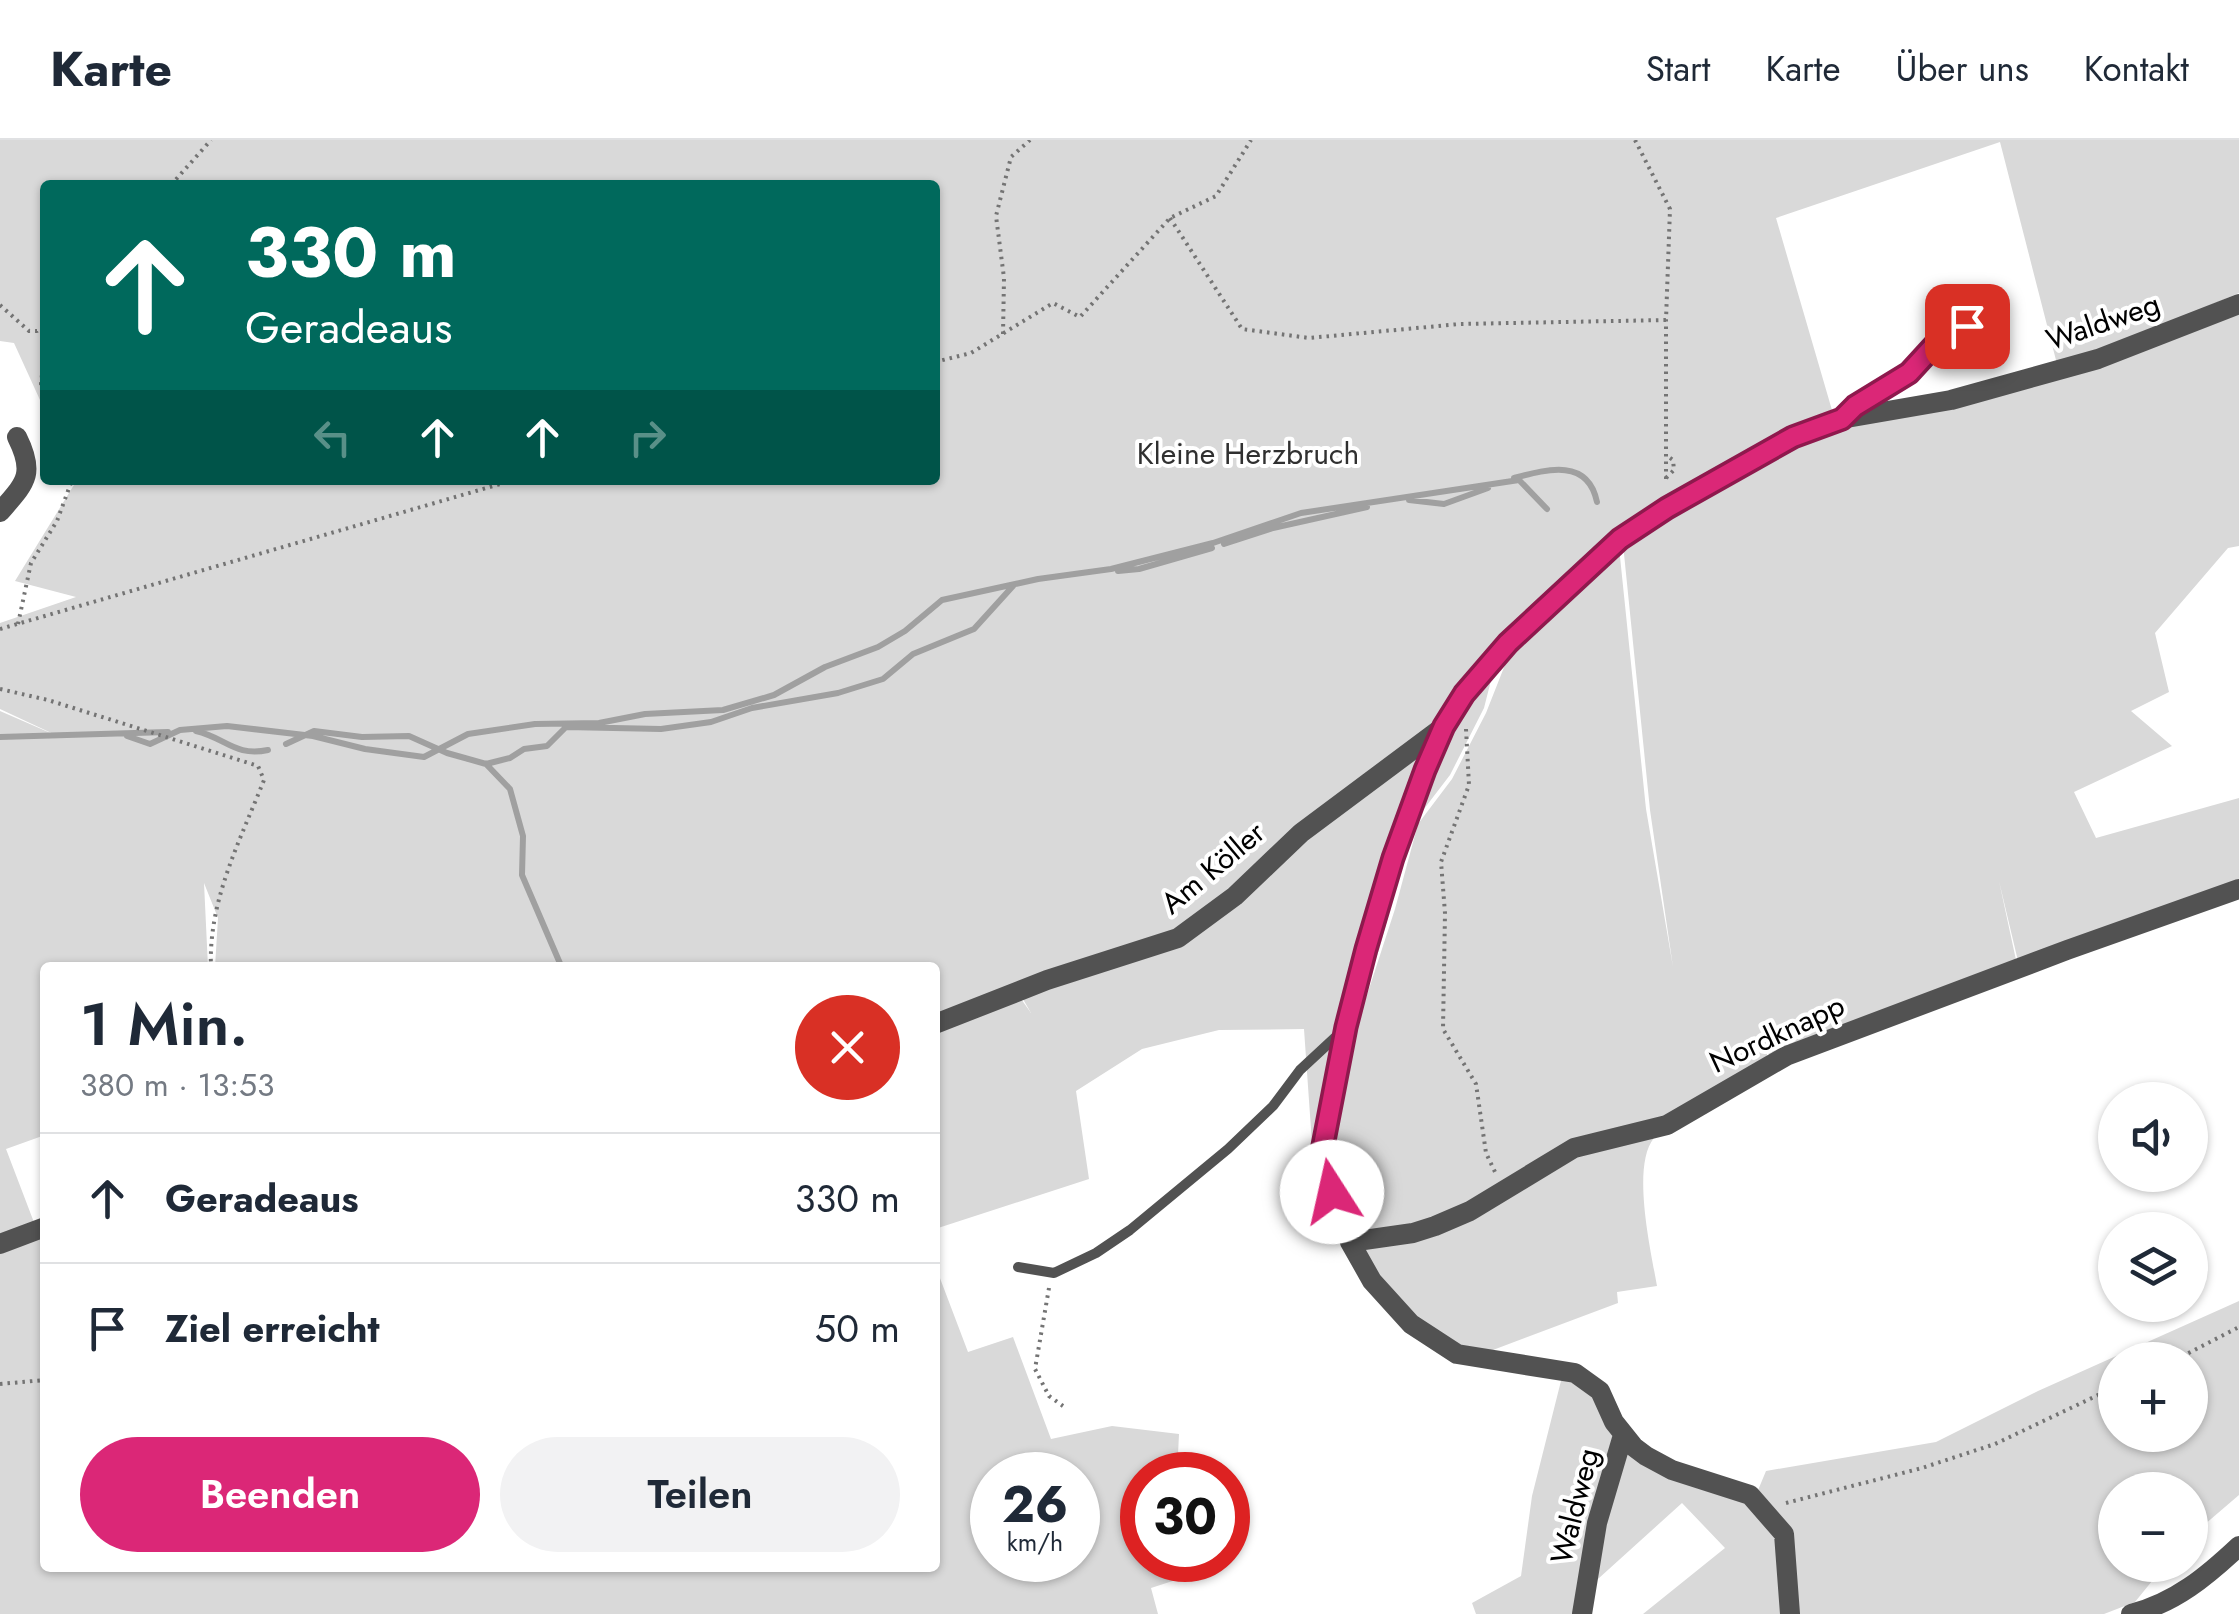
<!DOCTYPE html>
<html lang="de">
<head>
<meta charset="utf-8">
<style>
  body { margin:0; font-family:Jost,sans-serif; background:#f2f2f3; color:#1f2937; height:100vh; display:flex; flex-direction:column; font-size:38px; white-space:nowrap }
  * { box-sizing:border-box; margin:0 }
  p { font-size:32px; color:#747a83 }
  .icon { flex:none; width:55px; height:55px; fill:none; stroke:currentColor; stroke-width:2; stroke-linecap:round; stroke-linejoin:round }
  .map { position:relative; flex:1; overflow:hidden }
  .details { position:absolute; left:40px; top:822px; width:900px; height:610px; display:flex; flex-direction:column; background:#fff; border-radius:10px; box-shadow:0 2px 8px #0004 }
  .details>* { flex:none }
  .hud { position:absolute; left:40px; top:40px; width:900px; height:305px; border-radius:10px; box-shadow:0 2px 8px #0004; background:#00695c; color:#fff; overflow:hidden }
  .tools { position:absolute; left:2098px; top:942px; display:grid; gap:20px }
  .tools a { display:grid; place-items:center; width:110px; height:110px; border-radius:50%; background:#fff; box-shadow:0 2px 8px #0004; font-size:50px }
  .speed { position:absolute; left:970px; top:1312px; display:flex; gap:20px; font-size:50px; font-weight:700; text-align:center }
  .speed>* { display:grid; place-content:center; width:130px; height:130px; border-radius:50%; background:#fff; box-shadow:0 2px 8px #0004; line-height:1 }
  .speed small { font-size:25px; font-weight:400 }
  .speed .limit { border:15px solid #d22; background:#fff; color:#111 }
  .pin { position:absolute; display:grid; place-items:center; width:85px; height:85px; color:#fff; margin:-42px; border-radius:20px; box-shadow:0 5px 15px #0006 }
  .me { position:absolute; width:110px; margin:-55px; rotate:350deg; stroke-linejoin:round; filter:drop-shadow(0 0 8px #0008) }
  .turn { display:flex; align-items:center; gap:35px; height:210px; padding:0 40px; font-size:45px }
  .turn .icon { width:130px; height:130px; stroke-width:2.5 }
  .turn b { display:block; font-size:70px; line-height:85px }
  .lanes { display:flex; align-items:center; height:95px; padding:0 40px; background:#0003; justify-content:center; gap:50px; direction:ltr }
  .lanes .off { opacity:.35 }
  .round { display:grid; place-items:center; flex:none; width:105px; height:105px; border-radius:52px; background:#f2f2f3 }
  .head { display:flex; align-items:center; justify-content:space-between; height:170px; padding:0 40px }
  h1 { font-size:60px; font-weight:600; line-height:75px }
  .button { display:flex; gap:20px; margin-top:auto; padding:20px 40px }
  .button a { flex:1; height:115px; border-radius:60px; background:#db2777; color:#fff; font-size:40px; font-weight:600; line-height:115px; text-align:center }
  .button a+a { background:#f2f2f3; color:#1f2937 }
  ul { padding:0; list-style:none }
  li { display:flex; align-items:center; gap:30px; height:130px; padding:0 40px; border-top:2px solid #e0e1e3 }
  li div { flex:1 }
  li b { display:block; font-size:38px }
  li em { font-style:normal }
  header { display:flex; align-items:center; gap:60px; box-sizing:border-box; height:140px; padding:0 50px; background:#fff; border-bottom:2px solid #e0e1e3 }
  header strong { font-size:48px }
  nav { display:flex; gap:55px; margin-inline-start:auto; font-size:35px }
  .map>svg:first-child { display:block }
</style>
</head>
<body>
<header>
<strong>Karte</strong>
<nav><a>Start</a><a>Karte</a><a>Über uns</a><a>Kontakt</a></nav>
</header>
<div class="map">
<svg width="2239" height="1474" viewBox="0 0 2239 1474">
  <rect width="100%" height="100%" fill="#fff"/>
  <path fill="#d9d9d9" fill-rule="evenodd" d="M0,0H2239V153L2097,213L2057,224L2000,2L1776,78L1834,277L1695,346L1502,497L1484,568L1450,635L1414,682L1379,810L1352,889H1356L1395,769L1418,684L1452,639L1486,573L1512,507L1619,407L1646,669L1673,827L1650,670L1623,404L1794,300L2239,173V406L2228,408L2155,493L2169,552L2131,571L2172,606L2074,652L2096,698L2239,658V743L2018,821L1999,741L2016,820L1770,921L1767,905V922L1654,998C1631,1026 1651,1111 1657,1146L1617,1152L1618,1163L1485,1213L1461,1208L1413,1181L1375,1137L1313,1018L1304,889L1219,890L1142,909L1076,951L1089,1039L935,1089V888L1019,856L1031,873L1016,847L935,879V828L215,827L218,778L204,743L208,827L45,828V995L6,1009L35,1085L0,1100V571L62,598L0,569V483L76,457L15,441L77,340H935V45H45V271L14,203L0,201Z
    M45,1091V1428H935V1125L968,1212L1013,1197L1051,1299L1112,1286L1179,1294L1177,1335H1142V1420H1188L1191,1435L1151,1448L1158,1474H0V1109ZM992,1335H1078V1420H992Z
    M2239,1161V1355L2190,1397V1350H2115V1425H2165L2135,1462L2104,1474H1795L1787,1392L1756,1355L1766,1331L1936,1302L2038,1251ZM2115,1220H2190V1295H2115Z
    M1563,1233L1586,1244L1612,1294L1615,1309L1578,1474H1476L1472,1463L1521,1436L1532,1356Z
    M1624,1309L1747,1360L1780,1395L1788,1474H1643L1725,1408L1682,1363L1588,1448Z"/>
  <g fill="none" stroke-linecap="round" stroke-linejoin="round">
    <path stroke="#a0a0a0" stroke-width="6" d="M1514,338C1548,329 1588,318 1597,362
      M1409,360L1444,364L1488,348
      M1224,404L1273,388L1367,367
      M1118,431L1139,429L1212,408
      M196,591C226,598 235,617 268,610
      M127,596L150,604L180,590L227,586L313,596L365,609L424,617L468,594L535,584L599,583L645,574L723,570L774,555L825,527L878,507L905,491L942,460L1038,439L1111,429L1213,403L1301,373L1519,340L1547,369
      M0,597L168,592
      M286,604L314,591L362,597L409,596L447,613L486,624L510,618L524,609L547,606L566,587L661,589L711,582L752,568L838,553L883,539L913,514L974,489L1013,446
      M486,624L510,649L523,696L522,735L562,828"/>
    <path stroke="#747474" stroke-width="4" stroke-dasharray="2.5 5" stroke-linecap="butt" d="M1635,0L1670,69L1666,180V343
      M171,45L211,0
      M1170,78L1242,189L1309,198L1460,184L1666,180
      M0,165L29,191H37L45,184
      M1003,194L1004,138L996,76L1011,17L1030,0
      M45,205L41,244L45,261
      M935,222L971,213L1053,163L1080,177L1170,78L1216,56L1251,0
      M1666,338L1674,330L1673,320L1666,315
      M18,484L31,423L57,381L72,340
      M0,489L514,340
      M0,549L48,560L258,626L264,640C240,701 208,761 211,828
      M1466,589L1469,645L1441,722L1445,773L1443,889L1476,944L1486,1013L1495,1032
      M1049,1148L1035,1229L1049,1256L1063,1266
      M2175,1220L2239,1187
      M0,1244L45,1240
      M1786,1363L1922,1328L1995,1304L2115,1247"/>
    <path stroke="#525252" stroke-width="10" d="M1846,274L1909,233L1942,197L1992,176
      M1018,1127L1054,1133L1096,1113L1130,1090L1228,1009L1273,966L1300,930L1341,892"/>
    <path stroke="#525252" stroke-width="20" d="M0,372C25,343 36,335 17,297
      M935,884L1047,840L1178,798L1235,756L1301,693L1443,587
      M1350,1102L1413,1093L1435,1086L1470,1071L1574,1008L1667,985L1786,916L2067,810L2239,749
      M0,1104L45,1087
      M1582,1474L1597,1383L1623,1295
      M1790,1474L1784,1394L1750,1355L1672,1330L1646,1316L1634,1307L1614,1282L1600,1251L1575,1233L1457,1214L1411,1184L1372,1141L1350,1102L1321,1016L1346,887L1393,718L1425,630L1445,586L1464,554L1507,503L1620,399L1667,367L1793,297L1841,279L1951,260L2098,219L2239,164
      M2131,1474C2175,1463 2207,1436 2239,1406"/>
  </g>
  <g fill="none" stroke-linecap="round" stroke-linejoin="round">
    <defs>
      <path id="route" d="M1332,1052L1321,1016L1346,887L1366,809L1393,718L1425,630L1444,586L1464,554L1508,503L1620,399L1667,368L1793,297L1842,279L1855,266L1909,233L1942,197L1967,186"/>
    </defs>
    <use href="#route" stroke="#8e194d" stroke-width="25"/>
    <use href="#route" stroke="#db2777" stroke-width="18"/>
  </g>
  <g text-anchor="middle" stroke-width="8" stroke-linejoin="round" paint-order="stroke">
    <g font-size="30" fill="#000" stroke="#fff">
      <text transform="translate(2103 182) rotate(-19)" y="10">Waldweg</text>
      <text transform="translate(1213 728) rotate(-40)" y="10">Am Köller</text>
      <text transform="translate(1777 894) rotate(-25)" y="10">Nordknapp</text>
      <text transform="translate(1575 1366) rotate(-76)" y="10">Waldweg</text>
    </g>
    <g font-size="30" fill="#303030" stroke="#fff">
      <text x="1248" y="324">Kleine Herzbruch</text>
    </g>
  </g>
</svg>
<div class="tools">
<a><svg class="icon" aria-label="sound" viewBox="0 0 24 24"><path d="M4 9h4l5-4v14l-5-4H4zM17 9q2 3 0 6"/></svg></a>
<a><svg class="icon" aria-label="layers" viewBox="0 0 24 24"><path d="M12 4l9 5-9 5-9-5zM3 14l9 5 9-5"/></svg></a>
<a>+</a>
<a>−</a>
</div>
<div class="speed"><div>26<small>km/h</small></div><div class="limit">30</div></div>
<div class="pin" style="left:1967px;top:186px;background:#d93025"><svg class="icon" aria-label="arrive" viewBox="0 0 24 24"><path d="M6 21V4h12l-3 4 3 4H6"/></svg></div>
<svg class="me" style="left:1332px;top:1052px" viewBox="-20 -20 40 40"><circle r="19" fill="#fff"/><path d="M0-13L10 11 0 6-10 11z" fill="#db2777"/></svg>
<div class="hud">
<div class="turn"><svg class="icon" aria-label="ahead" viewBox="0 0 24 24"><path d="M12 20V5M6 11l6-6 6 6"/></svg><div><b>330 m</b>Geradeaus</div></div>
<div class="lanes"><svg class="icon off" aria-label="left" viewBox="0 0 24 24"><path d="M17 20v-9H6M10 6l-5 5 5 5"/></svg><svg class="icon" aria-label="ahead" viewBox="0 0 24 24"><path d="M12 20V5M6 11l6-6 6 6"/></svg><svg class="icon" aria-label="ahead" viewBox="0 0 24 24"><path d="M12 20V5M6 11l6-6 6 6"/></svg><svg class="icon off" aria-label="right" viewBox="0 0 24 24"><path d="M7 20v-9h11M14 6l5 5-5 5"/></svg></div>
</div>
<section class="details">
<div class="head"><div><h1>1 Min.</h1><p>380 m · 13:53</p></div><a class="round" style="background:#d93025;color:#fff"><svg class="icon" aria-label="close" viewBox="0 0 24 24"><path d="M6 6l12 12M18 6L6 18"/></svg></a></div>
<ul>
<li><svg class="icon" aria-label="ahead" viewBox="0 0 24 24"><path d="M12 20V5M6 11l6-6 6 6"/></svg><div><b>Geradeaus</b></div><em>330 m</em></li>
<li><svg class="icon" aria-label="arrive" viewBox="0 0 24 24"><path d="M6 21V4h12l-3 4 3 4H6"/></svg><div><b>Ziel erreicht</b></div><em>50 m</em></li>
</ul>
<div class="button"><a>Beenden</a><a>Teilen</a></div>
</section>
</div>
</body>
</html>
